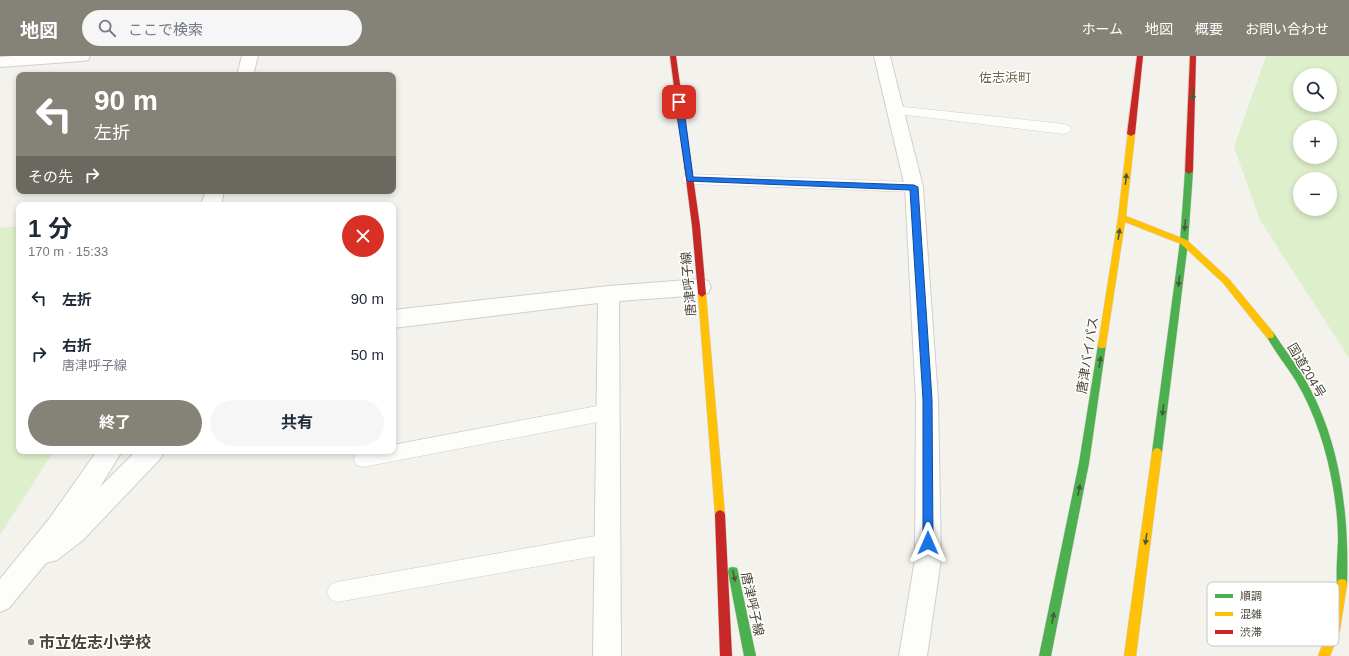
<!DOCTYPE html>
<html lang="ja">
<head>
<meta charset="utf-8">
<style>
  body { margin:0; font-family:Helvetica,"Noto Sans JP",sans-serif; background:#f6f6f7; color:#1f2937; height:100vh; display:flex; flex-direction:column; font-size:15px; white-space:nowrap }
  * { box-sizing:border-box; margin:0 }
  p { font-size:13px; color:#747a83 }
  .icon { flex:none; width:22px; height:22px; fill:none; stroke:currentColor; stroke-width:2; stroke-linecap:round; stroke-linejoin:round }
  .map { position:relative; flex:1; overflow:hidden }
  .sheet { position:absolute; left:16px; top:146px; width:380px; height:252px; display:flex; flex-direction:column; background:#fff; border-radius:8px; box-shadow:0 2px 6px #0003 }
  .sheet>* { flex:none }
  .hud { position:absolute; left:16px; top:16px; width:380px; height:122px; border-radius:8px; box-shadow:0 2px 6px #0003; background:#858277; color:#fff; overflow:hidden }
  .controls { position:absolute; left:1293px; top:12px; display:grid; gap:8px }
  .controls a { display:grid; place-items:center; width:44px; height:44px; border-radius:50%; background:#fff; box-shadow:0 2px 6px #0003; font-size:20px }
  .pin { position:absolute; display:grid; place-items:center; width:34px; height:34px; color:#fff; margin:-17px; border-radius:8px; box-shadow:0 2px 6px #0006 }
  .me { position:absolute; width:44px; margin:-22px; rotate:0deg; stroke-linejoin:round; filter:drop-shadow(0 0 3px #0008) }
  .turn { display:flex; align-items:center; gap:14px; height:84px; padding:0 12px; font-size:18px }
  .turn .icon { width:52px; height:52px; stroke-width:2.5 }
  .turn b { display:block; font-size:28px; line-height:34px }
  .then { display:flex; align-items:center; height:38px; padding:0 12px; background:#0003; gap:8px; font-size:15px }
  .round { display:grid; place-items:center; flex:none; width:42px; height:42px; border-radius:21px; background:#f6f6f7 }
  .summary { display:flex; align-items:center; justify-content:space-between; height:68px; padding:0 12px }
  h1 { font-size:24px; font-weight:700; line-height:30px }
  .primary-button { display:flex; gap:8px; margin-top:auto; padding:8px 12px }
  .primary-button a { flex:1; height:46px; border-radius:24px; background:#858277; color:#fff; font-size:16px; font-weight:700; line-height:46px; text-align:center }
  .primary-button a+a { background:#f6f6f7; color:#1f2937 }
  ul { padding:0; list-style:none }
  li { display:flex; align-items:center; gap:12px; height:56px; padding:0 12px }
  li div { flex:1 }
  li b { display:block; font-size:15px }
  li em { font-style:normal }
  header { display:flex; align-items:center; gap:24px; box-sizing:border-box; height:56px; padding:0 20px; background:#858277; color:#fff }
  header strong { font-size:19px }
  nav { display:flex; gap:22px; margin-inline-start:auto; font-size:14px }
  .search { width:280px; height:36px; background:#f6f6f7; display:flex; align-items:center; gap:10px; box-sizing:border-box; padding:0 14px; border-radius:22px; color:#747a83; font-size:15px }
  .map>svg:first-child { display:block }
</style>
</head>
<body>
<header>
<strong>地図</strong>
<div class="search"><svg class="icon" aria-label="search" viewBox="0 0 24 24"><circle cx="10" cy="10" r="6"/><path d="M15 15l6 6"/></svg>ここで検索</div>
<nav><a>ホーム</a><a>地図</a><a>概要</a><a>お問い合わせ</a></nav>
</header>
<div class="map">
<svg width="1349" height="600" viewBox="0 0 1349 600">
  <rect width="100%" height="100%" fill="#f3f2ed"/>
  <path fill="#deefcb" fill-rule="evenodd" d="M1266,0H1349V302L1260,164L1234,91ZM1300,19H1330V49H1300ZM1300,71H1330V101H1300ZM1300,123H1330V153H1300Z
    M19,170V395H54L0,479V172Z"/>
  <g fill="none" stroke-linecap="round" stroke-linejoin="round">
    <defs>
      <path id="lane" d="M896,50L1064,68L1069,70L1071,73L1069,76L1064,78L891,57L889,54L891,51Z
        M689,118L914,126L919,127L921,131L919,135L914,136L689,128L684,127L682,123L684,119Z
        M608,348L614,350L617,356L614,362L608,364L363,411L356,409L354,403L356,397L362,395H393V389Z
        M607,478L614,481L617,488L614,495L607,498L337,546L330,543L327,536L330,529L337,526Z"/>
      <path id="street" d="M12,0H90L88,4L82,5L0,11V1Z
        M242,0H258L253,19H237Z
        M874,0H890L923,131L938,344L941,503L927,600H899L915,503L916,344L905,131Z
        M206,135H224L221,149H201Z
        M701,223L708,225L711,231L708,237L701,239L619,245L621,600H593L598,247L393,272V254L609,230Z
        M97,395H122L100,431L136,395H164L160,403L83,484L57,504L46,507L9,552L0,556V523L49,463Z"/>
      <path id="fast" d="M1189,112L1193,115L1188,186L1162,396L1160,399L1157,400L1154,399L1152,396L1180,186L1185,115Z
        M1270,275L1273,276C1284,293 1297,309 1307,327C1341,388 1349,459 1347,528L1346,532L1342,533L1338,532C1335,525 1338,493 1338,483C1338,466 1336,448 1333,431C1327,395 1315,357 1296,325C1286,309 1274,295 1266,279L1267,276Z
        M1102,285L1105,286L1106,289L1089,407L1051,600H1039L1079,407L1098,289L1099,286Z
        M733,511L737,512L738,516L756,600H744L728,516L729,512Z"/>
      <path id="slow" d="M1128,76H1131L1135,78L1126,160L1187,184L1229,223L1273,276L1274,279L1273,282H1267L1223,227L1181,188L1125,166L1106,289L1105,292H1099L1098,289L1118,162Z
        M702,235L706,238L725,459L724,462L720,464L716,462L715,459L698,238Z
        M1157,392L1160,393L1162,396L1136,600H1124L1152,396L1154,393Z
        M1342,523L1346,524L1347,528L1340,574L1330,600H1318L1328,574L1337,528L1338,524Z"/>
      <path id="jam" d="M670,0H676L700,170L706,238L702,241L698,238L692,170Z
        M1137,0H1143L1135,78L1131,80L1127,78Z
        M1190,0H1196L1193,115L1189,118L1185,115Z
        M720,454L724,456L725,459L732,600H720L715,459L716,456Z"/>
    </defs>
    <use href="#lane" stroke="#d1cfca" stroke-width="1"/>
    <use href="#street" stroke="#d1cfca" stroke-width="2"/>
    <use href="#fast" stroke="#d6d0b9" stroke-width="1"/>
    <use href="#slow" stroke="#d6d0b9" stroke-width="1"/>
    <use href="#jam" stroke="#d6d0b9" stroke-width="1"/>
    <use href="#lane" fill="#fdfdfc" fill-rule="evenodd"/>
    <use href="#street" fill="#fdfdfc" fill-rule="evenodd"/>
    <use href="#fast" fill="#4caf50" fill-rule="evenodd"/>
    <use href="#slow" fill="#ffc107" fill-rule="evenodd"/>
    <use href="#jam" fill="#c62828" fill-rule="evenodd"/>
  </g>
  <defs><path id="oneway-solid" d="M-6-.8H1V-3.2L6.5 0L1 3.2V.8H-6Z"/></defs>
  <g fill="#4a5a3c">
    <use href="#oneway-solid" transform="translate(1193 39) rotate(92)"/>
    <use href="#oneway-solid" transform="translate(1126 123) rotate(-83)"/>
    <use href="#oneway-solid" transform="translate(1185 169) rotate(95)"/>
    <use href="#oneway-solid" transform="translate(1119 178) rotate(-81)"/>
    <use href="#oneway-solid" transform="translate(1179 225) rotate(97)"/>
    <use href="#oneway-solid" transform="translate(1100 306) rotate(-81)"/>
    <use href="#oneway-solid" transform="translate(1163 354) rotate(97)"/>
    <use href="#oneway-solid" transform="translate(1079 434) rotate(-79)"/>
    <use href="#oneway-solid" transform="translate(1146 483) rotate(98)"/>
    <use href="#oneway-solid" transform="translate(734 520) rotate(78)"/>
    <use href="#oneway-solid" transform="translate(1053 562) rotate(-79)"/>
  </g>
  <path fill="#1a73e8" stroke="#114b97" d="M679,44L683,46L693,121L914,129L918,131L932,344L933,487L932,491L928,493L924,491L923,487V344L910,134L687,125L675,46Z"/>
  <circle fill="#858277" stroke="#fff" stroke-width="1.5" cx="31" cy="586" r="4"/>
  <g text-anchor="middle" stroke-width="3" stroke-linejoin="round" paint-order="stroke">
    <g font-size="13" fill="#6e644d" stroke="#fff">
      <text x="1005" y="26">佐志浜町</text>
    </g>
    <g font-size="13" fill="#4a4537" stroke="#fff">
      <text transform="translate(688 228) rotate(-95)" y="5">唐津呼子線</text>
      <text transform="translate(1087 299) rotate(-81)" y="5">唐津バイパス</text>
      <text transform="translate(1307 314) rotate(59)" y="5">国道204号</text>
      <text transform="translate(753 548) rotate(78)" y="5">唐津呼子線</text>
    </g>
    <g font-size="16" font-weight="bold" fill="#4a4537" stroke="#fff" text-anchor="start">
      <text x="39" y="592">市立佐志小学校</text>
    </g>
  </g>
  <rect x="1207" y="526" width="132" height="64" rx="6" fill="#fff" stroke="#c9c7c3" stroke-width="1"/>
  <rect x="1215" y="538" width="18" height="4" fill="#4caf50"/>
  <rect x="1215" y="556" width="18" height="4" fill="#ffc107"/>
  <rect x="1215" y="574" width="18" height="4" fill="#c62828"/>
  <g font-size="11" fill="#4a4537">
    <text x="1240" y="544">順調</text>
    <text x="1240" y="562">混雑</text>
    <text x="1240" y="580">渋滞</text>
  </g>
</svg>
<div class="controls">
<a><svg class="icon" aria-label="search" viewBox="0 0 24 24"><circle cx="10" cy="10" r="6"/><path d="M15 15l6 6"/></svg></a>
<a>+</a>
<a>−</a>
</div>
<div class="pin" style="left:679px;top:46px;background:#d93025"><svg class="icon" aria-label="arrive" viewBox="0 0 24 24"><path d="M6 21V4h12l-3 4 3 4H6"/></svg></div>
<svg class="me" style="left:928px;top:487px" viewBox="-20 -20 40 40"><path d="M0-17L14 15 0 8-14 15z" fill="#1a73e8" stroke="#fff" stroke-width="4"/></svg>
<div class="hud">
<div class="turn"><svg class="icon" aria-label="left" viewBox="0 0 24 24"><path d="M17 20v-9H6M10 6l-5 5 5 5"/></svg><div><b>90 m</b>左折</div></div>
<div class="then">その先<svg class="icon" aria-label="right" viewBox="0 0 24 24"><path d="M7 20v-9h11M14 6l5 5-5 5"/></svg></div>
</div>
<section class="sheet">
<div class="summary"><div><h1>1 分</h1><p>170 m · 15:33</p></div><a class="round" style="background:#d93025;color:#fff"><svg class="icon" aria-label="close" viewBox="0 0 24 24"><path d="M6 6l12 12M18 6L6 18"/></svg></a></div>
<ul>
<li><svg class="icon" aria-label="left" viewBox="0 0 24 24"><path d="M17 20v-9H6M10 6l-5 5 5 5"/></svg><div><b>左折</b></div><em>90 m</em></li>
<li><svg class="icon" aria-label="right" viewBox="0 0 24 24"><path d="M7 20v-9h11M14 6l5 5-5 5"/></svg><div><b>右折</b><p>唐津呼子線</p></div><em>50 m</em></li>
</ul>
<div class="primary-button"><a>終了</a><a>共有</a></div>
</section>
</div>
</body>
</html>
